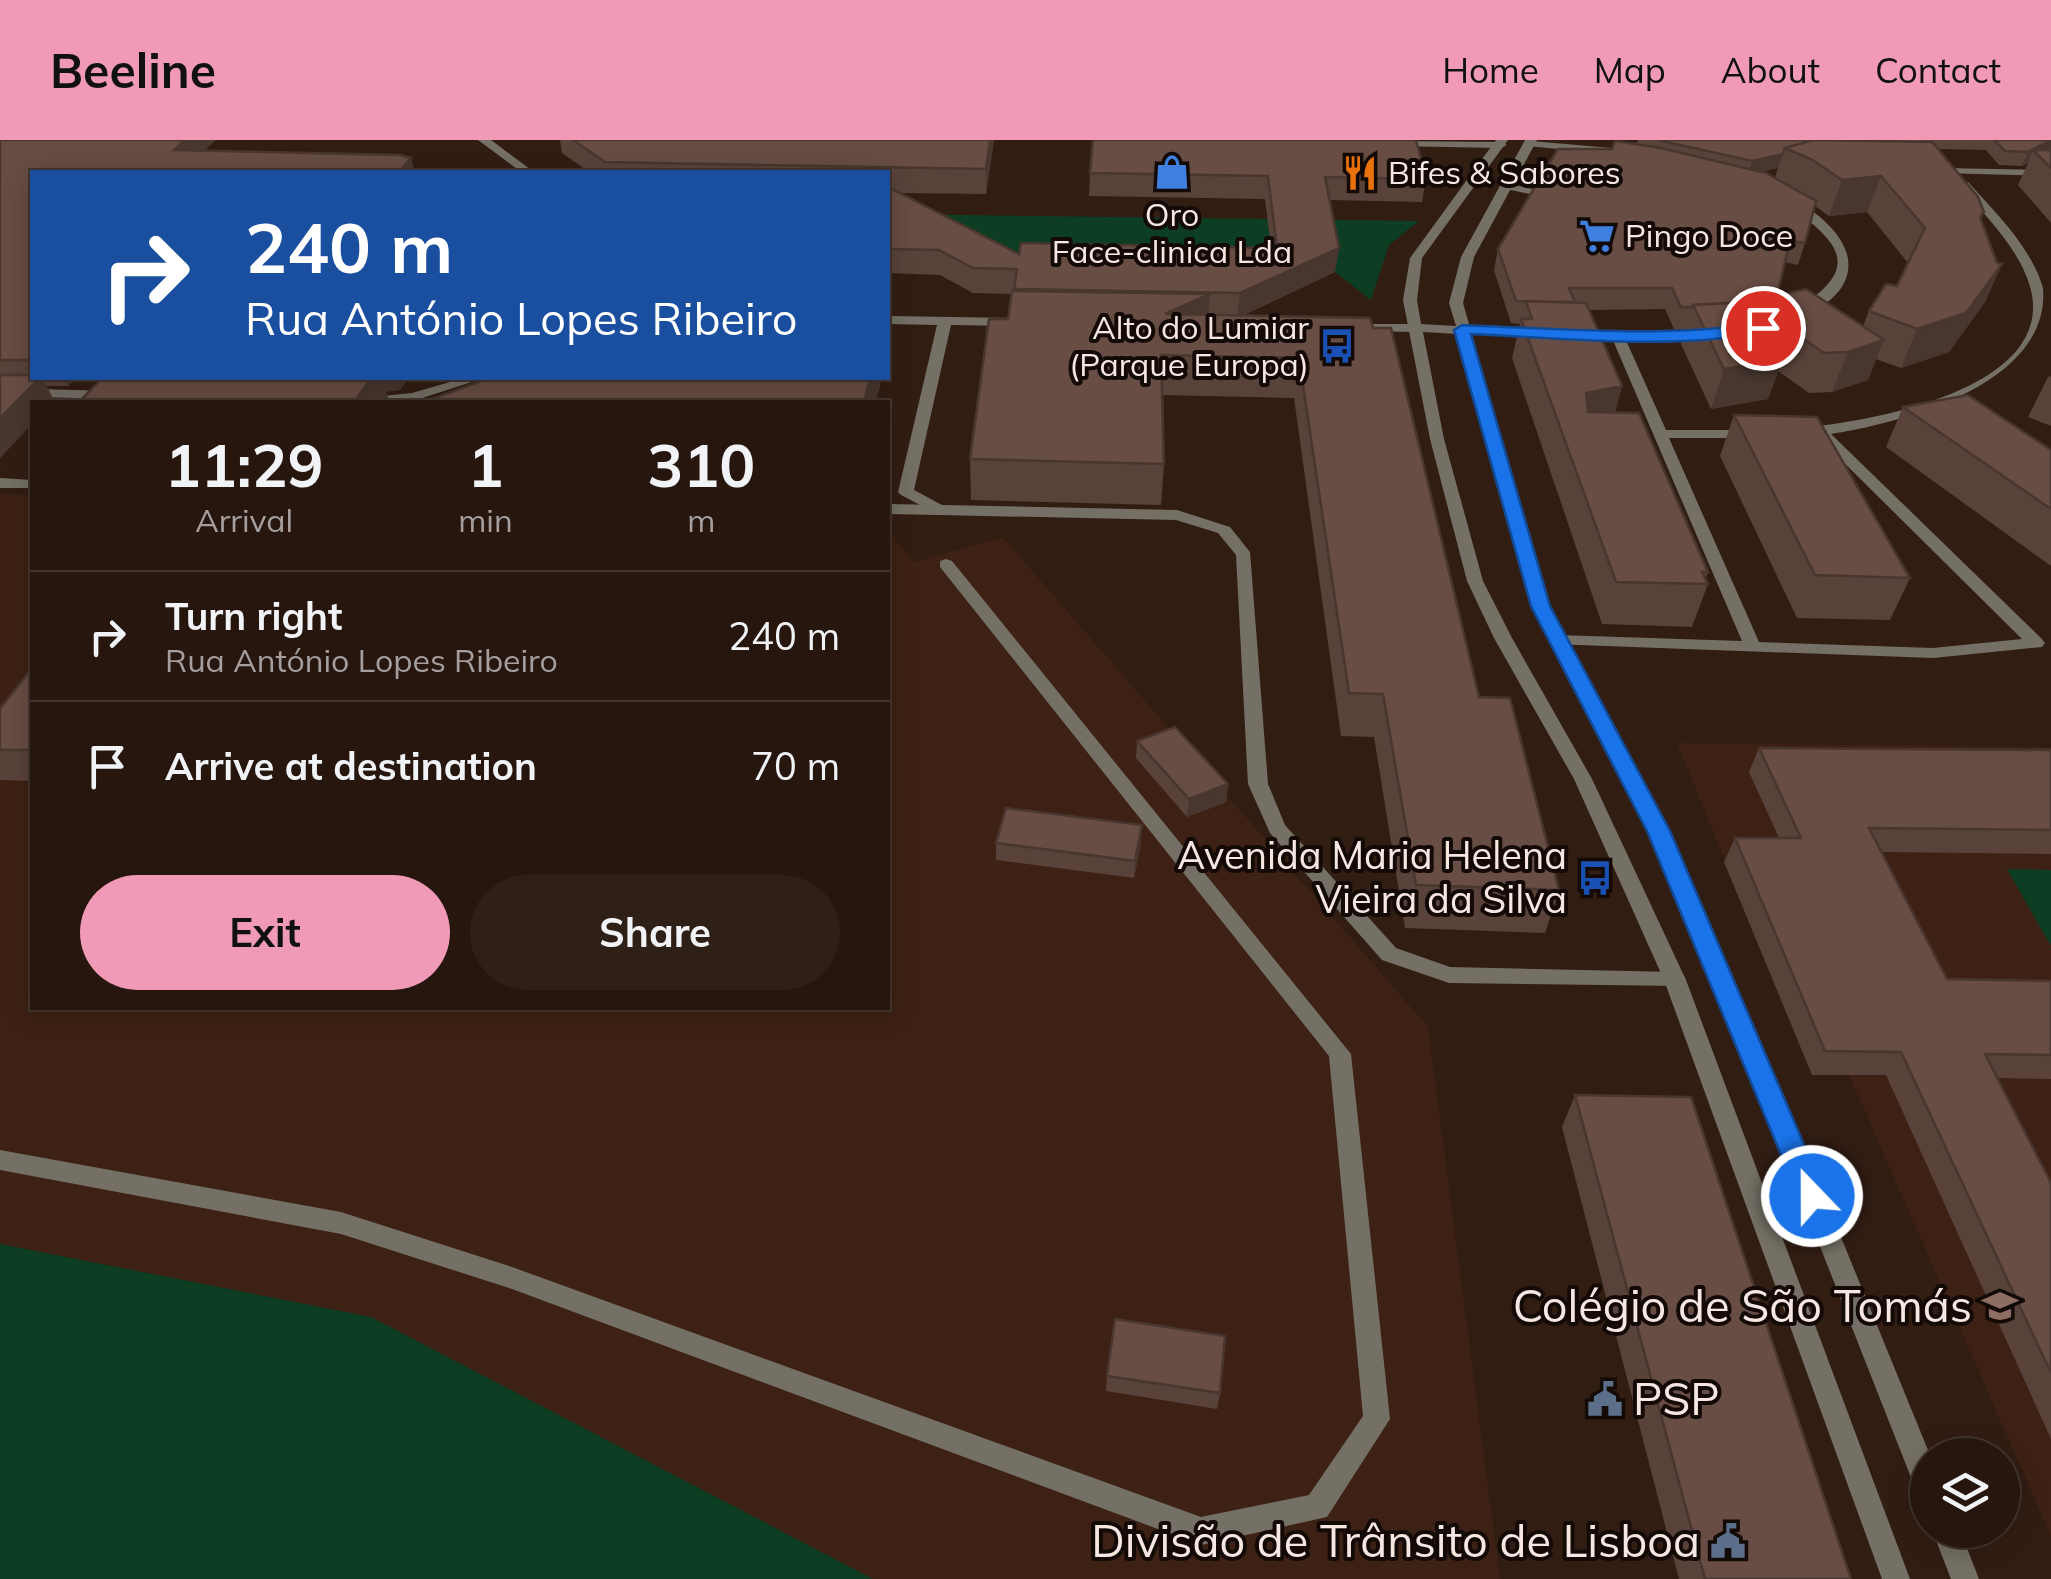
<!DOCTYPE html>
<html lang="en">
<head>
<meta charset="utf-8">
<style>
  body { margin:0; font-family:Mulish,sans-serif; background:#2e1f17; color:#f1f3f6; height:100vh; display:flex; flex-direction:column; font-size:38px; white-space:nowrap }
  * { box-sizing:border-box; margin:0 }
  p { font-size:32px; color:#a49f9e }
  .icon { flex:none; width:55px; height:55px; fill:none; stroke:currentColor; stroke-width:2; stroke-linecap:round; stroke-linejoin:round }
  .map { position:relative; flex:1; overflow:hidden }
  .sheet { position:absolute; left:30px; top:260px; width:860px; height:610px; display:flex; flex-direction:column; background:#26160e; border-radius:0px; box-shadow:0 5px 25px #0003,0 0 0 2px #42352e }
  .sheet>* { flex:none }
  .hud { position:absolute; left:30px; top:30px; width:860px; height:210px; border-radius:0px; box-shadow:0 5px 25px #0003,0 0 0 2px #42352e; background:#1a4fa0; color:#fff; overflow:hidden }
  .fabs { position:absolute; left:1910px; top:1298px; display:grid; gap:20px }
  .fabs a { display:grid; place-items:center; width:110px; height:110px; border-radius:50%; background:#26160e; box-shadow:0 5px 25px #0003,0 0 0 2px #42352e; font-size:50px }
  .pin { position:absolute; display:grid; place-items:center; width:85px; height:85px; color:#fff; margin:-42px; border:5px solid #fff; border-radius:50%; box-shadow:0 2px 10px #0007 }
  .me { position:absolute; width:110px; margin:-55px; rotate:338deg; stroke-linejoin:round; filter:drop-shadow(0 0 8px #0008) }
  .turn { display:flex; align-items:center; gap:35px; height:210px; padding:0 50px; font-size:45px }
  .turn .icon { width:130px; height:130px; stroke-width:2.5 }
  .turn b { display:block; font-size:70px; line-height:85px }
  .eta { display:flex; justify-content:space-evenly; align-items:center; height:170px; text-align:center }
  .eta b { font-size:60px; font-weight:700; line-height:70px }
  .button { display:flex; gap:20px; margin-top:auto; padding:20px 50px }
  .button a { flex:1; height:115px; border-radius:60px; background:#f09ab7; color:#111; font-size:40px; font-weight:700; line-height:115px; text-align:center }
  .button a+a { background:#2e1f17; color:#f1f3f6 }
  ul { padding:0; list-style:none }
  li { display:flex; align-items:center; gap:30px; height:130px; padding:0 50px; border-top:2px solid #42352e }
  li div { flex:1 }
  li b { display:block; font-size:38px }
  li em { font-style:normal }
  header { display:flex; align-items:center; gap:60px; box-sizing:border-box; height:140px; padding:0 50px; background:#f09ab7; color:#111 }
  header strong { font-size:48px }
  nav { display:flex; gap:55px; margin-inline-start:auto; font-size:35px }
  .map>svg:first-child { display:block }
</style>
</head>
<body>
<header>
<strong>Beeline</strong>
<nav><a>Home</a><a>Map</a><a>About</a><a>Contact</a></nav>
</header>
<div class="map">
<svg width="2051" height="1439" viewBox="0 0 2051 1439">
  <rect width="100%" height="100%" fill="#321d13"/>
  <path fill="#3d2114" d="M0,354L32,355V868H888V390L914,422L1003,397L1428,887L1500,1439H873L371,1177L0,1104Z
    M1677,603L2051,607V1396L1849,935H1812Z"/>
  <path fill="#0d3d23" d="M888,74L1419,81L1389,105L1371,160L1335,132L1329,96L1273,125L996,127Z
    M2007,729L2051,730V806Z
    M0,1104L371,1177L873,1439H0Z"/>
  <g fill="none" stroke-linecap="round" stroke-linejoin="round">
    <path fill="#747065" fill-rule="evenodd" d="M1505,43L1546,52L1540,56L1501,48V44Z
      M888,364L939,365L947,370L939,375L888,374Z
      M946,419L952,421L1351,914L1390,1279L1327,1377L1201,1405L512,1149L341,1094L0,1030V1010L341,1072L512,1127L1201,1377L1309,1355L1363,1276L1329,916L940,427V421Z"/>
    <path fill="#747065" fill-rule="evenodd" d="M478,0H491L534,32H521Z
      M1393,1L1501,2L1507,5L1501,8L1389,6V2Z
      M1531,1L1623,9L1629,12L1623,15L1527,6V2Z
      M1943,28L2051,30V36L1939,33V29Z
      M1960,42H1968C1996,73 2031,107 2043,148C2051,246 1896,284 1831,294L2042,499L2045,503L2042,507L1933,518L1552,504L1549,500L1552,496L1558,495L1742,501L1612,198L1571,197L1569,194L1576,190H1707L1714,194L1707,198H1625L1666,290H1754L1761,294L1754,298H1669L1759,502L1933,508L2022,499L1816,295L1798,296L1791,292L1798,288C1863,283 2049,252 2032,155C2024,113 1987,78 1960,46Z
      M1786,58C1799,58 1810,69 1820,77C1867,117 1853,157 1798,178L1793,177V171C1863,129 1843,104 1786,64Z
      M888,176L1015,178L1022,182L1015,186L951,185L914,350L942,365L1177,370L1230,387L1250,412L1268,644L1285,685L1396,808L1450,827L1675,832L1683,834L1686,840L1683,846L1449,843L1382,820L1270,693L1248,644L1236,415L1218,393L1176,380L939,375L901,355L898,352L937,185L888,184Z
      M1364,184H1414L1421,188L1414,192L1359,191L1357,188Z
      M1462,186L1542,188L1549,192L1542,196L1457,193L1455,190Z
      M464,238H484L413,261L355,262L362,258L412,253Z
      M0,248L113,251L120,255L113,259L0,256Z
      M0,338L32,340V348H0Z"/>
    <path fill="#747065" fill-rule="evenodd" d="M1496,0H1508L1422,118L1417,160L1421,184L1456,186L1449,163L1461,117L1525,0H1537L1474,117L1463,163L1549,466L1669,691L1765,911L1930,1315L1928,1358L1918,1355L1914,1345L1743,911L1649,691L1533,466L1458,194L1423,192L1444,299L1483,441L1512,498L1592,639L1686,840L1910,1439H1882L1664,840L1574,639L1494,498L1467,441L1430,299L1403,160L1410,118Z
      M1932,1390H1960L1979,1439H1951Z"/>
  </g>
  <path fill="#59423a" fill-rule="evenodd" d="M0,0H215L204,11L32,32V238H76L68,246H46L54,261L32,262V284L0,318Z
    M560,0H994L986,54L898,53L1019,114L1271,108L1265,59L1089,56L1090,33L1426,39L1422,62L1330,60L1335,132L1242,176L1370,178L1479,557L1559,750L1545,793L1405,788L1374,597L1341,596L1294,258L1162,255L1164,324L1161,365L971,360L970,319L1008,179L1012,154L973,153L940,135L888,133V32H589L562,13Z
    M1638,0H2051V83L2018,45L2028,23L2022,26L1999,25L1986,10L1938,9L1984,72L1981,80L1997,123L2002,124L1985,162L1949,212L1901,228L1876,219L1868,240L1832,252L1809,253L1778,231L1768,259L1711,269L1681,204L1685,189H1674L1665,169L1589,170L1622,246L1615,272L1708,432L1705,439L1708,444L1692,487L1602,484L1512,218L1520,184L1511,183L1494,130L1498,109L1545,36L1547,27L1637,4ZM1778,28L1775,38L1761,32ZM1815,66L1829,76L1867,72L1908,123L1897,146L1869,171L1863,186L1783,154L1778,151L1785,122L1798,125L1805,103Z
    M2051,236V286L2028,277L2048,237Z
    M1903,267L2051,310V426L1886,307Z
    M1734,275L1910,438L1890,480L1797,478L1720,316Z
    M32,528V641L0,640V569Z
    M1137,601L1228,644L1226,662L1187,677L1136,618Z
    M1759,608L2051,610V714L1881,712L1947,839L2051,841V939L1997,938L2051,1043V1299L1886,935H1812L1724,722L1735,698H1779L1749,632Z
    M996,703H1141L1134,738L996,720Z
    M1575,955L1851,1439H1679L1562,987Z
    M1107,1236L1220,1253L1217,1269L1106,1251Z"/>
  <path fill="#48362f" d="M184,0H215L183,32L174,10Z
    M990,0H994L986,54V29Z
    M2051,0V11L2033,10L2028,23L2022,26L2028,12Z
    M1783,14L1778,28L1748,35L1752,21Z
    M411,18L415,32H399Z
    M1881,36L1867,72L1829,76L1842,40Z
    M1339,108L1335,132L1237,178L1240,153Z
    M2002,124L1985,162L1949,212L1901,228L1917,189Z
    M1210,154L1206,193L1165,174Z
    M1884,200L1868,240L1832,252L1848,212Z
    M1783,219L1768,259L1711,269L1724,229Z
    M40,238H43L54,261L32,262V284L0,318V278Z
    M64,238H76L68,246Z
    M360,238H409L400,250L386,252L390,262H356Z
    M870,238H882L876,262H864Z
    M1622,246L1610,287L1576,293L1586,253Z
    M888,390L891,420L888,437Z
    M1228,644L1226,662L1187,677L1189,659Z
    M1142,685L1141,703L1134,738L1135,721Z"/>
  <path fill="#674d43" stroke="#48362f" stroke-width="2.5" d="M0,0H184L174,10L400,15L411,18L399,32H32V220H0Z
    M573,0H990L986,29L605,22Z
    M1093,0H1416L1426,39L1325,37L1339,108L1240,153L1014,149L1017,129L973,128L939,110L888,109V47L1019,114L1021,103L1277,108L1268,36L1090,33Z
    M1658,0H1813L1785,8L1783,14L1752,21Z
    M1813,0L1932,2L1978,57L1984,72L1980,77L1997,123L2002,124L1966,173L1917,189L1869,171L1886,144L1897,146L1925,88L1881,36L1842,40L1811,19L1785,8Z
    M1847,0H1904L1905,1Z
    M1994,0H2051L2028,12L2005,11Z
    M1615,1L1661,8L1766,33L1816,61L1805,103L1790,101L1778,151L1783,154L1746,162L1693,165L1694,167H1681L1672,148H1569L1575,162L1516,161L1498,109L1540,38L1554,32L1547,27L1558,9H1612Z
    M2033,10H2051V28Z
    M1806,149L1884,200L1848,212L1824,213L1750,162Z
    M1012,151L1210,154L1165,174L1370,178L1373,188H1391L1479,557L1510,558L1559,750L1416,745L1383,554L1349,553L1299,218L1161,215L1164,324L970,319L989,179H1008Z
    M1526,161L1586,163L1622,246L1586,253L1588,272L1639,273L1708,432H1702L1708,444L1616,442L1521,179H1532Z
    M1749,162L1783,219L1724,229L1693,165Z
    M0,235H32V238H40L0,278Z
    M102,238H371L355,261L424,262L489,238H870L864,262H79Z
    M1968,255L2051,310V369L1903,267Z
    M1734,275L1817,277L1910,438L1815,435Z
    M32,528V610H0V569Z
    M1175,587L1228,644L1189,659L1137,601Z
    M1759,608L2051,610V690L1869,688L1947,839L2051,841V915L1985,914L2051,1043V1233L1901,912L1825,911L1735,698H1801Z
    M1006,668L1142,685L1135,721L996,703Z
    M1575,955L1691,957L1851,1439H1705Z
    M1115,1179L1225,1196L1220,1253L1107,1236Z"/>
  <path fill="#1a73e8" stroke="#114b97" stroke-width="2.5" d="M1763,183L1771,188L1768,191C1676,211 1565,198 1471,194L1550,466L1670,691L1826,1056L1821,1064L1812,1068L1802,1064L1798,1056L1647,691L1531,466L1454,190L1462,185C1561,189 1664,198 1763,183Z"/>
  <defs>
    <symbol id="shop-bare" viewBox="-9 -9 18 18"><path d="M-5-2.5h2.3a2.7 3.5 0 0 1 5.4 0H5L5.5 6h-11ZM-1.5-2.5h3a1.5 2.3 0 0 0-3 0Z" fill="#3f7fe0" stroke="#130a06" stroke-width="2.5" paint-order="stroke"/></symbol>
    <symbol id="restaurant-bare" viewBox="-9 -9 18 18"><path d="M-5-6h1v4h1v-4h1v4h1v-4h1v5L-1.5 .5V6h-2V.5L-5-1ZM5-6V6H3V1.5H1.5Q1.5-4 5-6Z" fill="#e8710a" stroke="#130a06" stroke-width="2.5" paint-order="stroke"/></symbol>
    <symbol id="supermarket-bare" viewBox="-9 -9 18 18"><path d="M-6-5.5h2.5l.6 2H6L4.5 2H-2.5L-4.4-4H-6ZM-1.5 3.2a1.3 1.3 0 1 0 .1 0ZM3 3.2a1.3 1.3 0 1 0 .1 0Z" fill="#3f7fe0" stroke="#130a06" stroke-width="2.5" paint-order="stroke"/></symbol>
    <symbol id="bus-bare" viewBox="-9 -9 18 18"><path d="M-5-6H5V4H4V6H2V4H-2V6H-4V4H-5ZM-3.5-4V0h7V-4ZM-3.5 1.2v1.5H-2V1.2ZM2 1.2v1.5H3.5V1.2Z" fill="#1a4fb4" stroke="#130a06" stroke-width="2.5" paint-order="stroke"/></symbol>
    <symbol id="school-bare" viewBox="-9 -9 18 18"><path d="M0-5L7-2L0 1L-7-2ZM-4 1L0 2.5L4 1V4Q0 6-4 4Z" fill="#8d6e63" stroke="#130a06" stroke-width="2.5" paint-order="stroke"/></symbol>
    <symbol id="civic-bare" viewBox="-9 -9 18 18"><path d="M-.6-6.5H3V-4.5H.6V-3L4-1V1h2V6H-6V1h2V-1L-.6-3ZM-1.2 2.5V6h2.4V2.5Z" fill="#5c6f8a" stroke="#130a06" stroke-width="2.5" paint-order="stroke"/></symbol>
  </defs>
  <g fill-rule="evenodd">
    <use href="#shop-bare" x="1147" y="7" width="50" height="50"/>
    <use href="#restaurant-bare" x="1335" y="8" width="50" height="50"/>
    <use href="#supermarket-bare" x="1572" y="71" width="50" height="50"/>
    <use href="#bus-bare" x="1312" y="181" width="50" height="50"/>
    <use href="#bus-bare" x="1570" y="713" width="50" height="50"/>
    <use href="#school-bare" x="1975" y="1141" width="50" height="50"/>
    <use href="#civic-bare" x="1580" y="1234" width="50" height="50"/>
    <use href="#civic-bare" x="1703" y="1376" width="50" height="50"/>
  </g>
  <g text-anchor="middle" stroke-width="8" stroke-linejoin="round" paint-order="stroke">
    <g font-size="32" fill="#f6e7e0" stroke="#130a06" text-anchor="start">
      <text x="1388" y="44">Bifes &amp; Sabores</text>
      <text x="1172" y="86" text-anchor="middle">Oro<tspan x="1172" dy="37">Face-clinica Lda</tspan></text>
      <text x="1625" y="107">Pingo Doce</text>
      <text x="1309" y="199" text-anchor="end">Alto do Lumiar<tspan x="1309" dy="37">(Parque Europa)</tspan></text>
    </g>
    <g font-size="38" fill="#f6e7e0" stroke="#130a06" text-anchor="end">
      <text x="1567" y="729">Avenida Maria Helena<tspan x="1567" dy="44">Vieira da Silva</tspan></text>
    </g>
    <g font-size="45" fill="#f6e7e0" stroke="#130a06" text-anchor="end">
      <text x="1972" y="1182">Colégio de São Tomás</text>
      <text x="1633" y="1275" text-anchor="start">PSP</text>
      <text x="1700" y="1417">Divisão de Trânsito de Lisboa</text>
    </g>
  </g>
</svg>
<div class="fabs">
<a><svg class="icon" aria-label="layers" viewBox="0 0 24 24"><path d="M12 4l9 5-9 5-9-5zM3 14l9 5 9-5"/></svg></a>
</div>
<div class="pin" style="left:1763px;top:188px;background:#d93025"><svg class="icon" aria-label="arrive" viewBox="0 0 24 24"><path d="M6 21V4h12l-3 4 3 4H6"/></svg></div>
<svg class="me" style="left:1812px;top:1056px" viewBox="-20 -20 40 40"><circle r="17" fill="#1a73e8" stroke="#fff" stroke-width="3"/><path d="M0-11L8 9 0 5-8 9z" fill="#fff"/></svg>
<div class="hud">
<div class="turn"><svg class="icon" aria-label="right" viewBox="0 0 24 24"><path d="M7 20v-9h11M14 6l5 5-5 5"/></svg><div><b>240 m</b>Rua António Lopes Ribeiro</div></div>
</div>
<section class="sheet">
<div class="eta">
<div><b>11:29</b><p>Arrival</p></div>
<div><b>1</b><p>min</p></div>
<div><b>310</b><p>m</p></div>
</div>
<ul>
<li><svg class="icon" aria-label="right" viewBox="0 0 24 24"><path d="M7 20v-9h11M14 6l5 5-5 5"/></svg><div><b>Turn right</b><p>Rua António Lopes Ribeiro</p></div><em>240 m</em></li>
<li><svg class="icon" aria-label="arrive" viewBox="0 0 24 24"><path d="M6 21V4h12l-3 4 3 4H6"/></svg><div><b>Arrive at destination</b></div><em>70 m</em></li>
</ul>
<div class="button"><a>Exit</a><a>Share</a></div>
</section>
</div>
</body>
</html>
